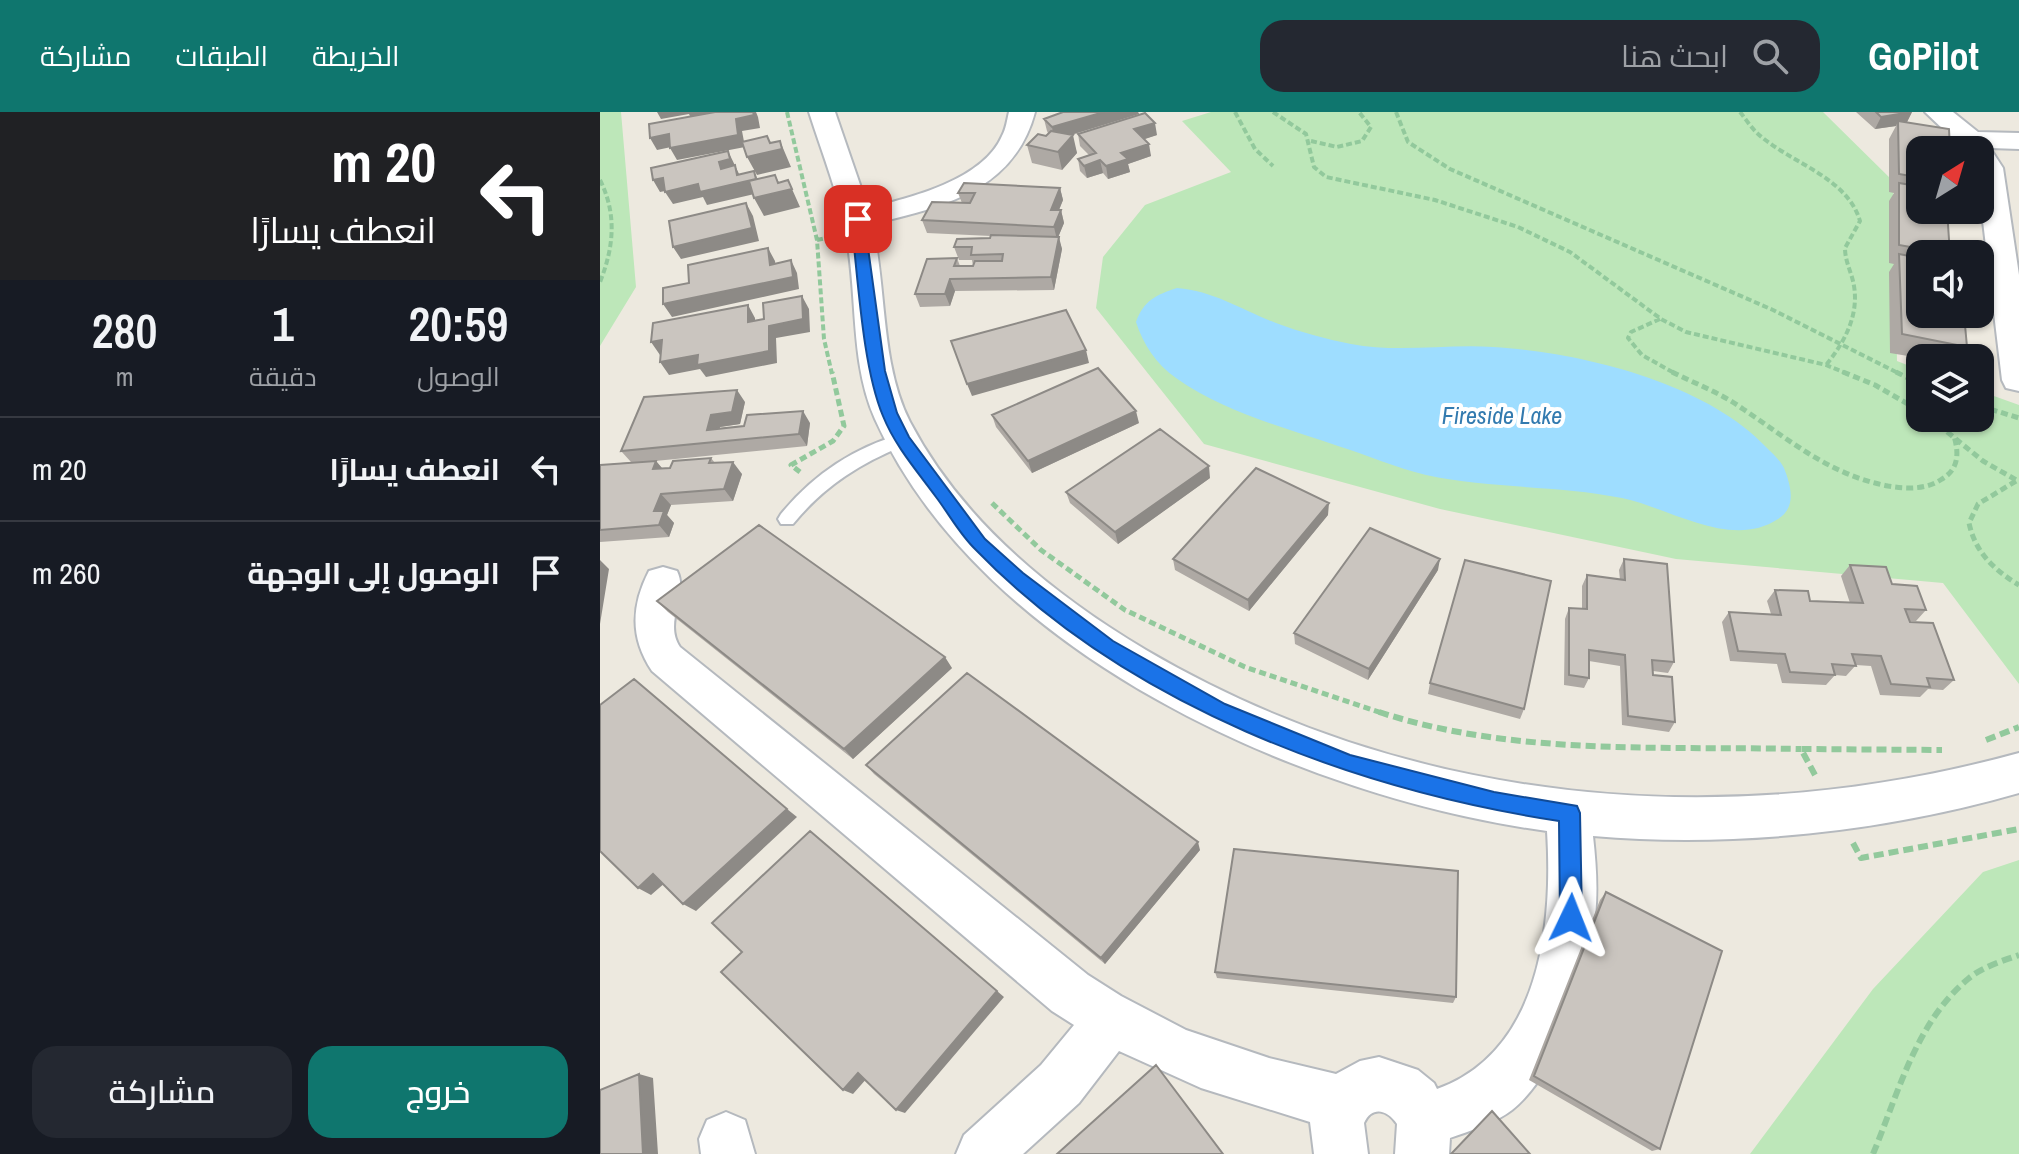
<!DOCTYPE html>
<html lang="ar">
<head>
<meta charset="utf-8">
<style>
  body { margin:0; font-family:"Archivo Narrow",Cairo,sans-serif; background:#242831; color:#f1f3f6; direction:rtl; height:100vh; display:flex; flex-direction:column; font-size:30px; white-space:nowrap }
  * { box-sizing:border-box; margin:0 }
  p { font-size:26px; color:#9ea1a6 }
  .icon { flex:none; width:44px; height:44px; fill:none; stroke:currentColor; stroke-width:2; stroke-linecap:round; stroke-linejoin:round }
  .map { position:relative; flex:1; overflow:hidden; direction:ltr }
  .panel { display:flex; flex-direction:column; background:#171b24; width:600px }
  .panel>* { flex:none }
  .top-card { background:#202124; color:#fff; overflow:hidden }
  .needle { width:52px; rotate:37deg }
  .buttons { position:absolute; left:1306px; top:24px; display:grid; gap:16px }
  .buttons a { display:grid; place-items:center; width:88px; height:88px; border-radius:16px; background:#171b24; box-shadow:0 2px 6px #0004; font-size:40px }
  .pin { position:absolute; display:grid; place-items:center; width:68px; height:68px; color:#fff; margin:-34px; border-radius:16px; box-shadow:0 4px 12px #0006 }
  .me { position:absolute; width:88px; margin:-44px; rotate:2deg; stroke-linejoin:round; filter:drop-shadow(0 0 6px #0008) }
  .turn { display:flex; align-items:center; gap:28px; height:168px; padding:0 32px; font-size:36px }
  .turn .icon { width:104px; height:104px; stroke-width:2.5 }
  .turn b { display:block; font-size:56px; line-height:68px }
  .eta { display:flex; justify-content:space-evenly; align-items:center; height:136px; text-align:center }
  .eta b { font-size:48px; font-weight:600; line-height:56px }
  .primary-button { display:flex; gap:16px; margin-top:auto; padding:16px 32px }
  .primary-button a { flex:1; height:92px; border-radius:24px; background:#0f766e; color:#fff; font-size:32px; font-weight:600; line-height:92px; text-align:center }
  .primary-button a+a { background:#242831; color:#f1f3f6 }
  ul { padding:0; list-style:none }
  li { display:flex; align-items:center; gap:24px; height:104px; padding:0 32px; border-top:2px solid #363941 }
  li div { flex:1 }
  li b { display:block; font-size:30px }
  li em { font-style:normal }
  header { display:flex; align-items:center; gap:48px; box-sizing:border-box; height:112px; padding:0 40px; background:#0f766e; color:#fff }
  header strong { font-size:38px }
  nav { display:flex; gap:44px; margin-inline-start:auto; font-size:28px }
  .search { width:560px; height:72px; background:#242831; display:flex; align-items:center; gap:20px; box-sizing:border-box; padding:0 28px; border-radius:24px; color:#9ea1a6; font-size:30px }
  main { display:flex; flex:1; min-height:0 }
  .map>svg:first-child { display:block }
</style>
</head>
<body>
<header>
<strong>GoPilot</strong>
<div class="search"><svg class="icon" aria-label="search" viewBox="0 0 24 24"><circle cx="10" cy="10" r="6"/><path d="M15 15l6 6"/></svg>ابحث هنا</div>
<nav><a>الخريطة</a><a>الطبقات</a><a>مشاركة</a></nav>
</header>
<main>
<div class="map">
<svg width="1419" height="1042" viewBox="0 0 1419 1042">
  <rect width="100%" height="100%" fill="#ede9df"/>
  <path fill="#bde7b9" d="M0,0H21L36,175L0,234Z
    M611,0H1223L1293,69L1297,249L1320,258V306H1380V279L1419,293V572L1343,471L1076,447L840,397L604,332L496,196L503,145L545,93L631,60L582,9Z
    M1419,748V1042H1150L1273,877L1383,760Z"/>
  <path fill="#9eddff" d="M577,176C614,179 642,198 676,211C700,220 726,227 751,232C797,241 846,232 893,235C979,240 1105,270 1166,335C1173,342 1180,348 1184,356C1191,374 1197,395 1178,407C1131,438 1070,396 1022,386C958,373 890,377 826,363C796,356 767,343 738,334C683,315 624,300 576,266C556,252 543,232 536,210C544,188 556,183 577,176Z"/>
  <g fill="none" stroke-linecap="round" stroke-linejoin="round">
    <defs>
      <path id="service" d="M302,322L308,324L311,328L308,332C262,350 225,373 193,412H181L178,407L181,402C213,363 253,336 302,322Z"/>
      <path id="minor" d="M209,0H235L268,96C310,86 383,68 402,24C406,17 407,8 409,0H435C414,79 343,95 272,112C287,176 280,251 310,310C362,409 452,482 546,538C812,694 1123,722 1419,641V681C1284,720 1134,736 993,724C996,751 998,777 995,804C989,864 960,959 912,998C895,1011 870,1019 850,1026L849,1042H795L797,1012C788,998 772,993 764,1011L768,1042H714L710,1010L601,976L519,939L479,991L423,1042H356L364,1023L441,953L474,913L452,899L52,559C30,526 31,494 49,459L63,455L77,459C89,483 63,510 80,535L488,863L521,884L586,918L669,946L736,962L760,949L779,945L818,958L834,971L837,977C940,940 953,814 947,719C704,686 381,543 275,307C251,253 257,191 248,134C241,88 223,44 209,0Z
        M1325,0H1353L1378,20L1419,21V37L1390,36L1403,56L1419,163V279L1406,276L1402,268L1380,84V38H1365Z
        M126,1000L145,1008L155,1042H101L99,1027L107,1008Z"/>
    </defs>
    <use href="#service" stroke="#b5b9be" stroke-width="4"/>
    <use href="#minor" stroke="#b5b9be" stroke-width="4"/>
    <path stroke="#92c99c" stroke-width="4" stroke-dasharray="6 3" stroke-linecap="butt" d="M187,0L217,128L224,227L232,262
      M635,0L655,37L673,54
      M673,0L706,22L714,55L726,65L835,88L918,115L970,140L1061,207L1086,220L1226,253L1248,262
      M796,0L808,30L850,57L1173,198L1300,262
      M1140,0C1145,6 1150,14 1156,20C1187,50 1247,64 1260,109L1245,136C1245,150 1252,161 1254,174C1259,204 1244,231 1226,253
      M711,29L737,35L762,29L771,15L759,0
      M0,68C17,102 14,135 0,170
      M217,128L231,125
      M1060,207L1031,220L1028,226L1042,243L1076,262"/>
    <path stroke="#92c99c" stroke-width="5" stroke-dasharray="7 4" stroke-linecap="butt" d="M1072,260C1096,272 1121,281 1143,297C1191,329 1230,363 1288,374C1306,377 1326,378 1342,367C1359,357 1359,341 1354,324
      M1243,260L1275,273L1320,299
      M1296,260L1320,272
      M1380,294L1419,306
      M1330,306L1383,349L1418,369
      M200,360L191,353L233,329L244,314L232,260
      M1416,369L1378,392L1369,411C1375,440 1394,458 1419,473
      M392,391L441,438L525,498L645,555L785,602"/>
    <path stroke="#92c99c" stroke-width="6" stroke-dasharray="10 5" stroke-linecap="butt" d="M779,600C913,644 1061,634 1201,637
      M1386,628L1419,615
      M1215,663L1201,637L1342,638
      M1253,731L1261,746L1419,717
      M1273,1042C1298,982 1316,910 1368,867C1382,855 1402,849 1419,843"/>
    <use href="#service" fill="#fff" fill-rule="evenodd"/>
    <use href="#minor" fill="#fff" fill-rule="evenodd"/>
  </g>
  <path fill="#aea9a4" d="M504,0H538L539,2L471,23L477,41L462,58L432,51L427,33L446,24L448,21L447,19L444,7Z
    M1256,0H1312L1307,10L1320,38L1350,142H1320V202L1367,235L1359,246H1320L1290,241L1289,160L1294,152L1289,151V89L1294,81L1289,80V27L1296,14L1275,17Z
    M478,22L557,23L544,27L551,44L528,52L530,60L508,67L503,61L487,66L480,59L478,47L489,43L480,34Z
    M460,76L463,88L459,98H461L464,111L458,125L462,137L454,178L355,179L350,194L320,195L315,182L357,146L360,154H373L372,148H359L354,135L390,126L391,124L327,121L322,108L362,91L358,81Z
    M145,290L140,312L120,315V316L210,311L207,334L55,349H56L62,356H70L111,346L115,351L142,362L133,389L71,393L67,403L74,411L69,425L0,430V353L31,350L21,339Z
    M392,303L539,311L432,361L396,315Z
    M610,366L518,432L470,391L466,380Z
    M728,403L649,499L575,458L573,447Z
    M1024,447L1074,550L1068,561L1053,559V563L1075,610L1069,620L1022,613L1020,554L989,549V566L984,576L964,573L965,507L969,496L982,497V474L987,463L1020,468L1019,458Z
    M1250,453L1292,472L1326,498L1316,509H1310L1354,568L1343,578L1328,577L1320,585L1280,583L1271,554L1256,553L1246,564L1235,563L1226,573L1182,571L1177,552L1130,549L1122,510L1129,500L1171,502L1167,489L1175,478L1210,489L1250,491L1241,464Z
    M838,458L768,568L695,532L694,521Z
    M57,489L352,556L253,647L68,500Z
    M830,571L924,597L920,607L828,582Z
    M266,653L600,738L505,852L274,662Z
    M1006,780L1060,1037L1052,1039L929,968L1000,788Z
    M615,860L856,885L853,891L617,866Z"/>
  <path fill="#8d8a86" d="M57,0H131L92,8L89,2L61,7Z
    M153,0H156L158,5L160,16L142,19L145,35L77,48L70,36Z
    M504,0H538L539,2L454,28L452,15Z
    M1312,0L1306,12L1298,9L1296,14L1275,17L1281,5Z
    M555,11L557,23L536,30L534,17Z
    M69,22L76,34L57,38L50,26Z
    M473,23L477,41L462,58L458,40Z
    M180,29L191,55L157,63L147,45L174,39Z
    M549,32L551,44L528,52L530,60L508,67L506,54L521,41Z
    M128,39L141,66L154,59L163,80L107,93L103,85L73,92L65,80L119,50Z
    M500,48L503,61L487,66L484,54Z
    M175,63L183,79L188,68L200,95L164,104L154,86Z
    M63,66L70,78L60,80L53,68Z
    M460,76L463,88L454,110L451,98Z
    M146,91L153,104L159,129L81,147L73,135Z
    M461,98L464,111L457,128L454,115Z
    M459,125L462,137L454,178L451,165Z
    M168,136L175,149L177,165L170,153Z
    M191,148L197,161L199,177L72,205L63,192Z
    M350,167L355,179L350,194L345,182Z
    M202,184L209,197L210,220L176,226L177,251L106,265L100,257L69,263L60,250L169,214Z
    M148,193L155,206V223L148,210Z
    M62,228L71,241L60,243L51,230Z
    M486,238L489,251L372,284L367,272Z
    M137,278L145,290L140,312L120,315L116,330L107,318L111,303Z
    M203,299L210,311L207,334L199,322Z
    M536,299L539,311L432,361L428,349Z
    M56,349L66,361L53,357Z
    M133,350L142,362L133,389L124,377Z
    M609,354L610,366L518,432L515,420Z
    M61,382L71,393L67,403L74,411L69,425L59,413L54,399Z
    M729,391L728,403L649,499L648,488Z
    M840,447L838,458L768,568L769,557Z
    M0,448L9,457L0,512Z
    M345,545L352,556L253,647L244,637Z
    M187,697L197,705L96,799L83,792Z
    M598,730L600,738L505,852L501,846Z
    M53,762L66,770L51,783L38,776Z
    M397,879L404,885L305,1001L296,998Z
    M258,961L268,965L253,982L243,978Z
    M39,962L53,966L58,1042H43Z"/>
  <path fill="#cac5bf" stroke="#8d8a86" stroke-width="2" d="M115,0H153L154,3L136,7L138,23L70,36L69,22L50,26L49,12Z
    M463,0H504L452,15L444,7Z
    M1276,0H1311L1281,5Z
    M545,1L555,11L534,17L549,32L521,41L528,47L506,54L500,48L484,54L478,47L496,41L478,22Z
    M1298,9L1349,17L1350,38H1320V98H1347L1350,142L1299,133V71L1311,73V64L1299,62Z
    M451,19L473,23L458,40L427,33L438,22L446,24Z
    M167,24L170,31L180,29L182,37L147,45L142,30Z
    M128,39L130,47L119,50L121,57L135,53L137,63L154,59L156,67L100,80L98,72L65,80L63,66L53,68L51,56Z
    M175,63L178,71L188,68L192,77L154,86L149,69Z
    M364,71L460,76L451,98H461L454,115L322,108L332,90L370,91L375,81H358Z
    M146,91L152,116L73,135L69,109Z
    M391,123L459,125L451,165L350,167L345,182H315L327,147L357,146L354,154H373L375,149H402L403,142L371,143L372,135H354L357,127L390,126Z
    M168,136L170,153L191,148L193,165L63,192V176L89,171L88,153Z
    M1299,142L1320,146V202H1364L1367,235L1302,222Z
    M202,184L203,207L169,214V239L97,253L98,243L60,250L62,228L51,230L53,211L148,193V210L164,207L163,191Z
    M466,198L486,238L367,272L351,229Z
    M498,256L536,299L428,349L392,303Z
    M137,278L132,300L111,303L107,318L144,314L147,303L203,299L199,322L21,339L44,285Z
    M560,317L609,354L515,420L466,380Z
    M111,346L109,351L133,350L124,377L61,382L54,399H64L59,413L0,418V353L56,349L53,357L70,356L73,349Z
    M656,356L729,391L648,488L573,447Z
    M159,413L345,545L244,637L57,489Z
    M770,416L840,447L769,557L694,521Z
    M1024,447L1067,452L1074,550L1052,548L1053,563L1072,565L1075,610L1028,604L1025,543L989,538V566L969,563V496L987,497V463L1025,468Z
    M865,448L951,469L924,597L830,571Z
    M1250,453L1286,455L1292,472L1317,474L1326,498L1305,497L1310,510L1333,511L1354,568L1327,566L1330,575L1291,572L1281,544L1252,542L1256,554L1232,552L1235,563L1190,560L1185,542L1138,539L1129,500L1181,503L1175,478L1208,479L1210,489L1263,491Z
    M367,561L598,730L501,846L266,653Z
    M34,567L187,697L83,792L53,762L38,776L0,739V593Z
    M210,719L397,879L296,998L258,961L243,978L121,860L142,840L112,811Z
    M634,737L858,759L856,885L615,860Z
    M1006,780L1122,839L1060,1037L934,964Z
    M556,953L623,1042H457Z
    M39,962L43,1042H0V978Z
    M892,999L930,1042H851Z"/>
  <path fill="#1a73e8" stroke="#114b97" stroke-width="2" d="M258,103L264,107L285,259L297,301L309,325L385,427L423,461L513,529L625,592L750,643L894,680L977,694L980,701L982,806L979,814L971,817L964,814L960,806L959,709C751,677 525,592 376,438C360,423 349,402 336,385C317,359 295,334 283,304C262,254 258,163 251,107Z"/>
  <g text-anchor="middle" stroke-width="8" stroke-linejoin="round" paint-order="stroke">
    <g font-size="24" font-style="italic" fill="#327aaf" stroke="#fff">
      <text x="902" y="312">Fireside Lake</text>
    </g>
  </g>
</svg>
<div class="buttons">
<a><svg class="needle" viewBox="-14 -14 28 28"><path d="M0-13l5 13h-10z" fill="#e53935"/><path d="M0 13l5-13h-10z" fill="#9ea1a6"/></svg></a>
<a><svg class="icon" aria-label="sound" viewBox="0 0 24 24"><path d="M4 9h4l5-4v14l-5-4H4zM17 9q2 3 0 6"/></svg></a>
<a><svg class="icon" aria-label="layers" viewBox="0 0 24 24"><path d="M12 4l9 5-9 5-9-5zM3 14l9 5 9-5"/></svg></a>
</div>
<div class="pin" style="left:258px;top:107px;background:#d93025"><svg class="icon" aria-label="arrive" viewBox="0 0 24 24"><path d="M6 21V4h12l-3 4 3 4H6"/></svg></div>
<svg class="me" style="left:971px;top:806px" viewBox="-20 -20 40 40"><path d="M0-17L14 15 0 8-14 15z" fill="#1a73e8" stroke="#fff" stroke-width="4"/></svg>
</div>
<section class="panel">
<div class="top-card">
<div class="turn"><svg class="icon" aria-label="left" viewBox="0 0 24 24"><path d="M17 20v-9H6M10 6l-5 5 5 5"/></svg><div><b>20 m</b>انعطف يسارًا</div></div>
</div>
<div class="eta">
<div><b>20:59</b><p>الوصول</p></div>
<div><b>1</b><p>دقيقة</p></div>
<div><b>280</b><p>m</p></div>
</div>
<ul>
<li><svg class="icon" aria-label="left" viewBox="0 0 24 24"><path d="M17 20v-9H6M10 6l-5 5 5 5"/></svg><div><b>انعطف يسارًا</b></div><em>20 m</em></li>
<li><svg class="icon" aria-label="arrive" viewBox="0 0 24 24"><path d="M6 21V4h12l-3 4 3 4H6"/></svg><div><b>الوصول إلى الوجهة</b></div><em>260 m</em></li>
</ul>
<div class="primary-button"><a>خروج</a><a>مشاركة</a></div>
</section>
</main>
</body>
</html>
